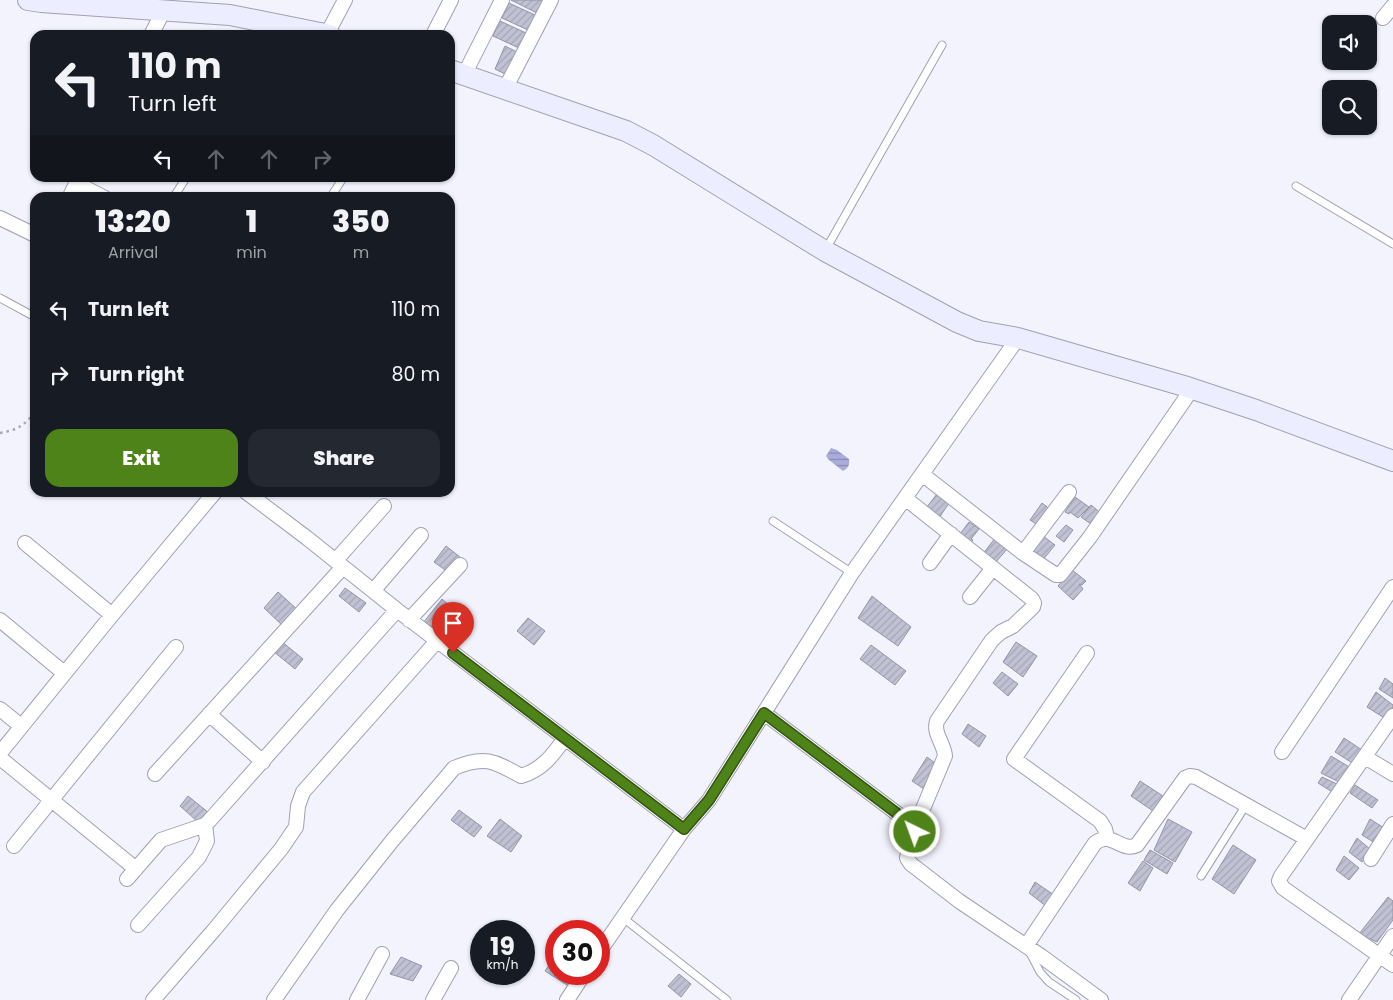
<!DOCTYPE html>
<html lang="en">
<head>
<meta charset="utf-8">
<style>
  body { margin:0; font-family:Poppins,sans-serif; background:#242831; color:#f1f3f6; height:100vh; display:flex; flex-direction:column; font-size:19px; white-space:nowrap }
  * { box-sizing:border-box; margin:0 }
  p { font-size:16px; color:#9ea1a6 }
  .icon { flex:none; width:28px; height:28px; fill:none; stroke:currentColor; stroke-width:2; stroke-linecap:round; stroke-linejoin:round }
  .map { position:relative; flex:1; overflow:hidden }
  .details { position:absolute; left:30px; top:192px; width:425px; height:305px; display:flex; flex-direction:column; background:#171b24; border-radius:15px; box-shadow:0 1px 4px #0004 }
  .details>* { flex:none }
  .guide { position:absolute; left:30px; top:30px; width:425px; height:152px; border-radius:15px; box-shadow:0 1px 4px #0004; background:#171b24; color:#f1f3f6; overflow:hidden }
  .buttons { position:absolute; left:1322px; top:15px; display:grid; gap:10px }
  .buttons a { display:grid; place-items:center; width:55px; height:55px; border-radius:10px; background:#171b24; box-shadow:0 1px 4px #0004; font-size:25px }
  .speed { position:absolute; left:470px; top:920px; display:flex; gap:10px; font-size:25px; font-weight:700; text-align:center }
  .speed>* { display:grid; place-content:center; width:65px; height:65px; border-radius:50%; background:#171b24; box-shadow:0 1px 4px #0004; line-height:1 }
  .speed small { font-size:12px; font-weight:400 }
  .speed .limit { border:8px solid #d22; background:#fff; color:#111 }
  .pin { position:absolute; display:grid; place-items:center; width:42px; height:42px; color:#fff; margin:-51px -21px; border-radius:50% 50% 50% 0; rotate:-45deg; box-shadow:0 0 5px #0007 }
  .pin .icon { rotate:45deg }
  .me { position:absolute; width:55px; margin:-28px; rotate:318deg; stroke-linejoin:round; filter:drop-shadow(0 0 4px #0008) }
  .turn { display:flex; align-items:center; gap:18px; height:105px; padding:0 15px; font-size:22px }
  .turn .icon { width:65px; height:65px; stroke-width:2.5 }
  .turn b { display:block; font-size:35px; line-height:42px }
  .lanes { display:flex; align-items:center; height:48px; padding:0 15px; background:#0003; justify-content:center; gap:25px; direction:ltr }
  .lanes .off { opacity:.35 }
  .eta { display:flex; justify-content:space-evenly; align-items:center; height:85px; text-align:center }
  .eta b { font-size:30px; font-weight:800; line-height:35px }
  .primary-button { display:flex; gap:10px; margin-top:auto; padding:10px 15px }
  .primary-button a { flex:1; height:58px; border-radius:15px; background:#4e8319; color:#fff; font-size:20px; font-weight:800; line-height:58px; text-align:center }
  .primary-button a+a { background:#242831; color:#f1f3f6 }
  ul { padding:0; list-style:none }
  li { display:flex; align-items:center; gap:15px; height:65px; padding:0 15px }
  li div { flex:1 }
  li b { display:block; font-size:19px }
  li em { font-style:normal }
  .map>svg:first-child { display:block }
</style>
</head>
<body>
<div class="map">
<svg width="1393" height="1000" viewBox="0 0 1393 1000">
  <defs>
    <pattern id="water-rules" width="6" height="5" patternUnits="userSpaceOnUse" patternTransform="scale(1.25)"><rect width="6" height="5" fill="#aaacdb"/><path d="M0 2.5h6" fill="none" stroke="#8a8cb2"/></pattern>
    <pattern id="building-hatch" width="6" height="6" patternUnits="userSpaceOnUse" patternTransform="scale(1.25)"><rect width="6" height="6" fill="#c0c1d3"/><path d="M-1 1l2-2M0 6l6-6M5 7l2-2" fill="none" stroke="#a5a6b5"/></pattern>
  </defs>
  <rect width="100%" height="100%" fill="#f3f3fe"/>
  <path fill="url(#water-rules)" d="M831,448L837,450L849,459C850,465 848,468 843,471L829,460L826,456Z"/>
  <path fill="url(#building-hatch)" stroke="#9394a5" d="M511,0H543L537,13Z
    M509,3L535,15L528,30L502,18Z
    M500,21L526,33L519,48L493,36Z
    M505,46L517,52L507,75L495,69Z
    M937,494L949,503L939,518L926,508Z
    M1075,497L1089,507L1078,518L1070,512L1069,514L1065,512Z
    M1042,503L1051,510L1041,527L1030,520Z
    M1091,505L1103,515L1094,526L1081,517Z
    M969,522L979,529L971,539L973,540L968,546L957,538Z
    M1066,525L1073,530L1064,542L1056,536Z
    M1043,536L1055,545L1042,561L1030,552Z
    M995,538L1008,548L995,563L983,554Z
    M446,546L460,557L448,572L434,562Z
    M1072,570L1086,581L1082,585L1079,584L1083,589L1073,600L1058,586Z
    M345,588L366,603L359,612L339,596Z
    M278,592L299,611L284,627L264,608Z
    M872,596L911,627L898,646L858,618Z
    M442,599L458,613L437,634L423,623Z
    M528,618L545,631L534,645L517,631Z
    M281,641L303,659L295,669L273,651Z
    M1016,642L1037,656L1023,677L1003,662Z
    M871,645L906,671L895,685L860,659Z
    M1002,672L1018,684L1008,696L993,683Z
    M1385,678L1393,684V698L1379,689Z
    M1376,692L1393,705V709L1386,719L1367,707Z
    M968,724L986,736L979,747L962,734Z
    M1344,738L1362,750L1354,764L1335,752Z
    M1331,756L1351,768L1341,783L1321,773Z
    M927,757L939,766L924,789L912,781Z
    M1322,777L1339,785L1334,793L1318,783Z
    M1140,781L1166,798L1156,813L1131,796Z
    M1355,785L1378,800L1372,808L1350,793Z
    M188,796L209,813L201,822L198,819L197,821L180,806Z
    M459,810L482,827L474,837L451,820Z
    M500,819L522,836L511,852L487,836Z
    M1168,819L1192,832L1175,862L1154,850Z
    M1370,819L1384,828L1375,843L1362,835Z
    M1357,838L1371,850L1362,862L1349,852Z
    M1233,845L1256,860L1234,894L1212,879Z
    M1150,850L1173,863L1167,874L1144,860Z
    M1344,856L1359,868L1349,880L1336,870Z
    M1143,861L1153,868L1140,891L1128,883Z
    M1035,882L1054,895L1046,906L1029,893Z
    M1388,897L1393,901V920L1377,942L1359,934Z
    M401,957L422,966L413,981L390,974Z
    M555,957L556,974H578L570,987L545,971Z
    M679,974L691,984L681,997L668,986Z"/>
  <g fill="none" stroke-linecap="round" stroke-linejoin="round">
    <defs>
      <path id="lane" d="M1296,186L1393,244
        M173,198L186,178
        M330,198L343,178
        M826,249L942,45
        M0,298L35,317
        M773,521L852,573
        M1201,876L1246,805
        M622,917L727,1000
        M1029,951L1040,972L1049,982L1076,1000"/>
      <path id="street" d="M1383,18L1393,6
        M327,34L345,0
        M151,35L164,10
        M433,35L451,0
        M464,75L502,0
        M505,89L551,0
        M76,183L105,198
        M69,198L79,178
        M0,218L35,235
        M922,474L1023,553L1056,575H1060L1090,537L1192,389
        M246,492L307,538L397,610L684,829
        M905,498L1032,599L1034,603L1033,607L1013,626L1001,632L992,640L937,721C933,734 944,743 945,756L915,828
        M25,543L112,615
        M1023,553L1069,492
        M336,560L384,506
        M930,563L951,534
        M373,591L421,535
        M970,597L993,568
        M0,620L64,673
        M409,620L460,565
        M1087,653L1014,759L1100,821L1105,829L1107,838
        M0,709L21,726
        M764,713L911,824C919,834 908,846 907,858L911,864L959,901L1041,956L1101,1000
        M209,714L263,762
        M1393,716L1281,876L1279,881L1283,888L1393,965
        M1282,752L1393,587
        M0,753L112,615L215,492
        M1365,757L1393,774
        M0,758L136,869
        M155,774L343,567
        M14,846L176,647
        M1371,859L1393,824
        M127,879L161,840L205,825L210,820L397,610
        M138,925L199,857L207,841L205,825
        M1026,946L1095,843C1112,830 1121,853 1137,845L1185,778L1190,776L1196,777L1307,839
        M599,952L684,829L709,800L852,573L1018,338
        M153,1000L214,930L281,849L296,827L298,806L303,792L437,641
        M274,1000L337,910L392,841L454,768C484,755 494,761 521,776C542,770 553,755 565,738
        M357,1000L382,954
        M433,1000L451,968
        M567,1000L584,974
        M1349,1000L1393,936"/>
      <path id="secondary" d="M28,0L41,2L230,15L330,35
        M450,70L626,131L653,145L825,251L957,322L979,331L1018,338L1184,386L1256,410L1393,461"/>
    </defs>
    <use href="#lane" stroke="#9fa0b1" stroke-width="9"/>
    <use href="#street" stroke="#9fa0b1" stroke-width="16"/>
    <use href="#secondary" stroke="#9fa0b1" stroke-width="22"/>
    <path stroke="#a9a9b3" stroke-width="2.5" stroke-dasharray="2.5 4" stroke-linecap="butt" d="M0,433C17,430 24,426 35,412"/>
    <use href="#lane" stroke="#fff" stroke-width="7"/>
    <use href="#street" stroke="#fff" stroke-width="14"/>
    <use href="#secondary" stroke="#ecedfe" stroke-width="20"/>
  </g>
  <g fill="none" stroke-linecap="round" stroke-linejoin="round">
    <defs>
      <path id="route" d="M453,653L684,829L709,800L764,713L911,824L914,828L915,832"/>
    </defs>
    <use href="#route" stroke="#335510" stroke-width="12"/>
    <use href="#route" stroke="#4e8319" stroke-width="9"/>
  </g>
</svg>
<div class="buttons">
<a><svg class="icon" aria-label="sound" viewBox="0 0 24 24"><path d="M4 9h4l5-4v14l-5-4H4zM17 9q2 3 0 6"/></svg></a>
<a><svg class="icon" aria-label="search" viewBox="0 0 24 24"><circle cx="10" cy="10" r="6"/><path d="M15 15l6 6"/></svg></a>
</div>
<div class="speed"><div>19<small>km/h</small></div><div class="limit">30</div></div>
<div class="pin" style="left:453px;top:653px;background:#d93025"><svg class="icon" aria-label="arrive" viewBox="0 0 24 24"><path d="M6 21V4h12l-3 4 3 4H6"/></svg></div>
<svg class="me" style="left:915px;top:832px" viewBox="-20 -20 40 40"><circle r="17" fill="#4e8319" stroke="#fff" stroke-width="3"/><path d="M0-11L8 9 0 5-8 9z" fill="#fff"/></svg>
<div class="guide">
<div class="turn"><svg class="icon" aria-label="left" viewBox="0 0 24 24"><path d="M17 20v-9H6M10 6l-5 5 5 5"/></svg><div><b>110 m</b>Turn left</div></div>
<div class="lanes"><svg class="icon" aria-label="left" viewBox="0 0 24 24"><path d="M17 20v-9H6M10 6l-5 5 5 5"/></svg><svg class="icon off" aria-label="ahead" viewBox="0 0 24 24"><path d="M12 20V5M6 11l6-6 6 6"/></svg><svg class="icon off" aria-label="ahead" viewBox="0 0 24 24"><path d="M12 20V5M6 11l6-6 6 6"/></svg><svg class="icon off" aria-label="right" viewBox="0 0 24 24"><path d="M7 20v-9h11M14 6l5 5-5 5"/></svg></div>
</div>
<section class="details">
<div class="eta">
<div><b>13:20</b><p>Arrival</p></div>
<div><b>1</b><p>min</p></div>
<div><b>350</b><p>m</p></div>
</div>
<ul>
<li><svg class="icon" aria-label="left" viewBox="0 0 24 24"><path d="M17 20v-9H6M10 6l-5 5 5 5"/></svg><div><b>Turn left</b></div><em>110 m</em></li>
<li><svg class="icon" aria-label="right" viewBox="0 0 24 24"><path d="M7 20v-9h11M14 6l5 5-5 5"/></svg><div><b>Turn right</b></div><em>80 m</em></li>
</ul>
<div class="primary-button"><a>Exit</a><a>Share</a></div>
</section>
</div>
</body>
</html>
